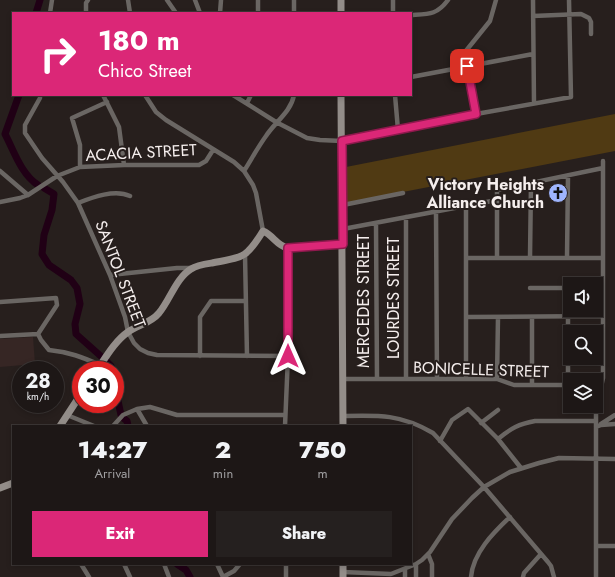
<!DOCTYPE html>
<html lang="en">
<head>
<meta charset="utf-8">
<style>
  body { margin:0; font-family:Jost,sans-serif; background:#25201f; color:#f1f3f6; height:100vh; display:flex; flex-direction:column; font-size:15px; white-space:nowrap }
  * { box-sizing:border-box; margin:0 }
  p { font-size:13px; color:#a09fa1 }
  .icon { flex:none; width:22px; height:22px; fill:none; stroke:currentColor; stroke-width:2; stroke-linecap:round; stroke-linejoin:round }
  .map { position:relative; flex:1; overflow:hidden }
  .details { position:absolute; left:12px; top:425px; width:400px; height:140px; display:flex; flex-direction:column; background:#1d1716; border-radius:0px; box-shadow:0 2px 6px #0003,0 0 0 1px #3b3635 }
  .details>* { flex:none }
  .top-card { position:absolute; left:12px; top:12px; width:400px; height:84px; border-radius:0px; box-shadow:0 2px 6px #0003,0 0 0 1px #3b3635; background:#db2777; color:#fff; overflow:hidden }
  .buttons { position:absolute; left:563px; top:277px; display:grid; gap:8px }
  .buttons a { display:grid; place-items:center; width:40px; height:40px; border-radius:0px; background:#1d1716; box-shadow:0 2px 6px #0003,0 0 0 1px #3b3635; font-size:20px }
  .speed { position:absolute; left:12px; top:361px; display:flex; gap:8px; font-size:20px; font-weight:700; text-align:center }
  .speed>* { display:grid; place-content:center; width:52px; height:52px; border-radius:50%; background:#1d1716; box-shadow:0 2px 6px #0003,0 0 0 1px #3b3635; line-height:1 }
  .speed small { font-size:10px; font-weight:400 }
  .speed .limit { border:6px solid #d22; background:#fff; color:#111 }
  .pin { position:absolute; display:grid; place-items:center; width:34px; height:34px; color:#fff; margin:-17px; border-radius:8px; box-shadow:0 2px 6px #0006 }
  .me { position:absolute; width:44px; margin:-22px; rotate:0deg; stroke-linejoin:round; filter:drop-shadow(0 0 3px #0008) }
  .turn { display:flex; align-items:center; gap:14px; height:84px; padding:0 20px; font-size:18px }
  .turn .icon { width:52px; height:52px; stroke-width:2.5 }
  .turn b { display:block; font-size:28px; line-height:34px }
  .eta { display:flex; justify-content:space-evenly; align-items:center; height:68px; text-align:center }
  .eta b { font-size:24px; font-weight:800; line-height:28px }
  .primary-button { display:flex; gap:8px; margin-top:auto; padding:8px 20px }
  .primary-button a { flex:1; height:46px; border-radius:0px; background:#db2777; color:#fff; font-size:16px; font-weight:800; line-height:46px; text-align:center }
  .primary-button a+a { background:#25201f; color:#f1f3f6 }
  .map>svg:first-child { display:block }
</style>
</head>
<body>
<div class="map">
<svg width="615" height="577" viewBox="0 0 615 577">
  <rect width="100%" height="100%" fill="#271f1d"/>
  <path fill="#362624" d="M33,337L35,364L0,367V339Z"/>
  <path fill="#503a13" d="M615,114V151L346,203V167Z"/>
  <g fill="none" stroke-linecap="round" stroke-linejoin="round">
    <path stroke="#200015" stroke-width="7" d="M36,13L40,0
      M19,95L5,134C14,151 21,174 38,185
      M44,188L54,194L52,210L44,235L42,254L49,265L71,280L77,288L80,304L75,324L76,334L104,359
      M107,362L111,366L112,370
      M115,387L121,415
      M122,417L127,421L128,426
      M177,564L186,570L190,577"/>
    <path stroke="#6a6663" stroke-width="4.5" d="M128,0L130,13
      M167,0L176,13
      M195,0L200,13
      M258,0V13
      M294,0V13
      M533,0L534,103
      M50,13L52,0
      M86,13V3L88,0
      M220,13L221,0
      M393,13V0
      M411,15C429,14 437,15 448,0
      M533,16L581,14L589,18L591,22V34
      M467,66L476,114
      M462,67L465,52L490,21L496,0
      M411,77L533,54
      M40,95V98L25,125V133L42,158L63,182L78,203L110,275L125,317L128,332L134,343L140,349L148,353L157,355L288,356
      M103,95L119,127L124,165
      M145,95L156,112L166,120L234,162L244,171L253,185L256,193L263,231
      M233,95L276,122L307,138L320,140L342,141L476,114L571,97L569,0
      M395,95L398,130
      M247,103L251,95
      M80,167V145L72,118L107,102
      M0,171L28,195
      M244,171C251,160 258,147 266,136C275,122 291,112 294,95
      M0,202L20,198L28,195L57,176L80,167L124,165H199L206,161L213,150
      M78,203C93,197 115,189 130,196
      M343,205L403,193
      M436,212L437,379
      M406,217V379
      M376,223L377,379
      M343,229L497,200
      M245,255L247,356
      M466,258H603
      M497,258V190L603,168
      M530,258L531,183
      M567,258L568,176
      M110,275L177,268H192
      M596,287H603
      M530,288H570
      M0,302L56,298L57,305L38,334
      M466,317L603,316
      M0,336L38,334L41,340L49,350C69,352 82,357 100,365
      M200,356V317L211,301H246
      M343,379H497L514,385H570
      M466,379V206
      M497,379L498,317
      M532,385V317
      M568,385V317
      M137,409L147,426
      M67,415L94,426
      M343,416C378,415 401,414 433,433L484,487L548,562L551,566L554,577
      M481,423L498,410
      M601,424L615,415
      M113,426L123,415L137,409L150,407L177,415H285
      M285,426L288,356V248
      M596,427L601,425L615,424
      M498,439C511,428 519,424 535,421H596
      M440,441L452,420L468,409L498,439L521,468
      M596,546H615
      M428,554L432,564V577
      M81,564L89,577
      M124,564L130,577
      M164,564L169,577
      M217,564L223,577
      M286,564V577
      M343,572L391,574L416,564L422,560L430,552L452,519L472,498L484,487L510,472L539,463L559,458L615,459
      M223,577L234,571L240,564
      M405,577V569
      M416,577V564
      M471,577C473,553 493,533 510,517
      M523,577L524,573L541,554
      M596,577V414L598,401L603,378V161"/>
    <path stroke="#938d89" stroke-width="7" d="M341,0V13
      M341,95L343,426
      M97,370C106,357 115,341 128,332C138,325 151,323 159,313C170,300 176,278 191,269C197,265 205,264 212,263C243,257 246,259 263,231C273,235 277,246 288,248L343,243
      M60,426L81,394
      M0,488L13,483
      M343,577V564"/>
  </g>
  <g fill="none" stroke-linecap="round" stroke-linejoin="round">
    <defs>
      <path id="route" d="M288,356V248L343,244L342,141L476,114L467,66"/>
    </defs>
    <use href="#route" stroke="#8e194d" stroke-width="10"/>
    <use href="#route" stroke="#db2777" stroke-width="7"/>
  </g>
  <defs>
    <symbol id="church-disc" viewBox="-11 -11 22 22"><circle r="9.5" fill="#9eb4fd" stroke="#271f1d"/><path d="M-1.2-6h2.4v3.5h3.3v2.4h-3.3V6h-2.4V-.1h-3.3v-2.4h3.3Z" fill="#111"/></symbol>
  </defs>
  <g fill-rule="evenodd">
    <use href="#church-disc" x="547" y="182" width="22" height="22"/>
  </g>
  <g text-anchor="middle" stroke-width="4" stroke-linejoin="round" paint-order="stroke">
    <g font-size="16" fill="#f5eeed" stroke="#271f1d">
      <text transform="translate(141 152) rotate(-3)" y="6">ACACIA STREET</text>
      <text transform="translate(121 274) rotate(69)" y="6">SANTOL STREET</text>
      <text transform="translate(393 298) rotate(-90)" y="6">LOURDES STREET</text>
      <text transform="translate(363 301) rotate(-90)" y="6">MERCEDES STREET</text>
      <text transform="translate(481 369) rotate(2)" y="6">BONICELLE STREET</text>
    </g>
    <g font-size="16" font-weight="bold" fill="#f5eeed" stroke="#271f1d" text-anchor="end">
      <text x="544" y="190">Victory Heights<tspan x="544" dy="18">Alliance Church</tspan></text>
    </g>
  </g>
</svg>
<div class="buttons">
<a><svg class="icon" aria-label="sound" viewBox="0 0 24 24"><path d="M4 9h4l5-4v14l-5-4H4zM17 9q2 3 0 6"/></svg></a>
<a><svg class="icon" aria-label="search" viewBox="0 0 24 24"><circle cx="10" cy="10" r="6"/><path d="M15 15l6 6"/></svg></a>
<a><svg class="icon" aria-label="layers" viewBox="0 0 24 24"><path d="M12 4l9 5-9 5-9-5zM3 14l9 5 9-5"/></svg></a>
</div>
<div class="speed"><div>28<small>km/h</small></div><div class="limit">30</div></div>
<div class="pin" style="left:467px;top:66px;background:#d93025"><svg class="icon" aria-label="arrive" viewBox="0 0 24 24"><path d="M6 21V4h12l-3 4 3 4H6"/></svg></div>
<svg class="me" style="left:288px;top:356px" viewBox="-20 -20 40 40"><path d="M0-17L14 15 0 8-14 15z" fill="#db2777" stroke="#fff" stroke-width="4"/></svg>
<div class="top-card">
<div class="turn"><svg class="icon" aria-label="right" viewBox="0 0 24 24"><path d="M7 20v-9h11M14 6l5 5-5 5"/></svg><div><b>180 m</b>Chico Street</div></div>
</div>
<section class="details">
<div class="eta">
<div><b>14:27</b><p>Arrival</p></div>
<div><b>2</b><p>min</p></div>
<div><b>750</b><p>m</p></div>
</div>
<div class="primary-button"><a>Exit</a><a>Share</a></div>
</section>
</div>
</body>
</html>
